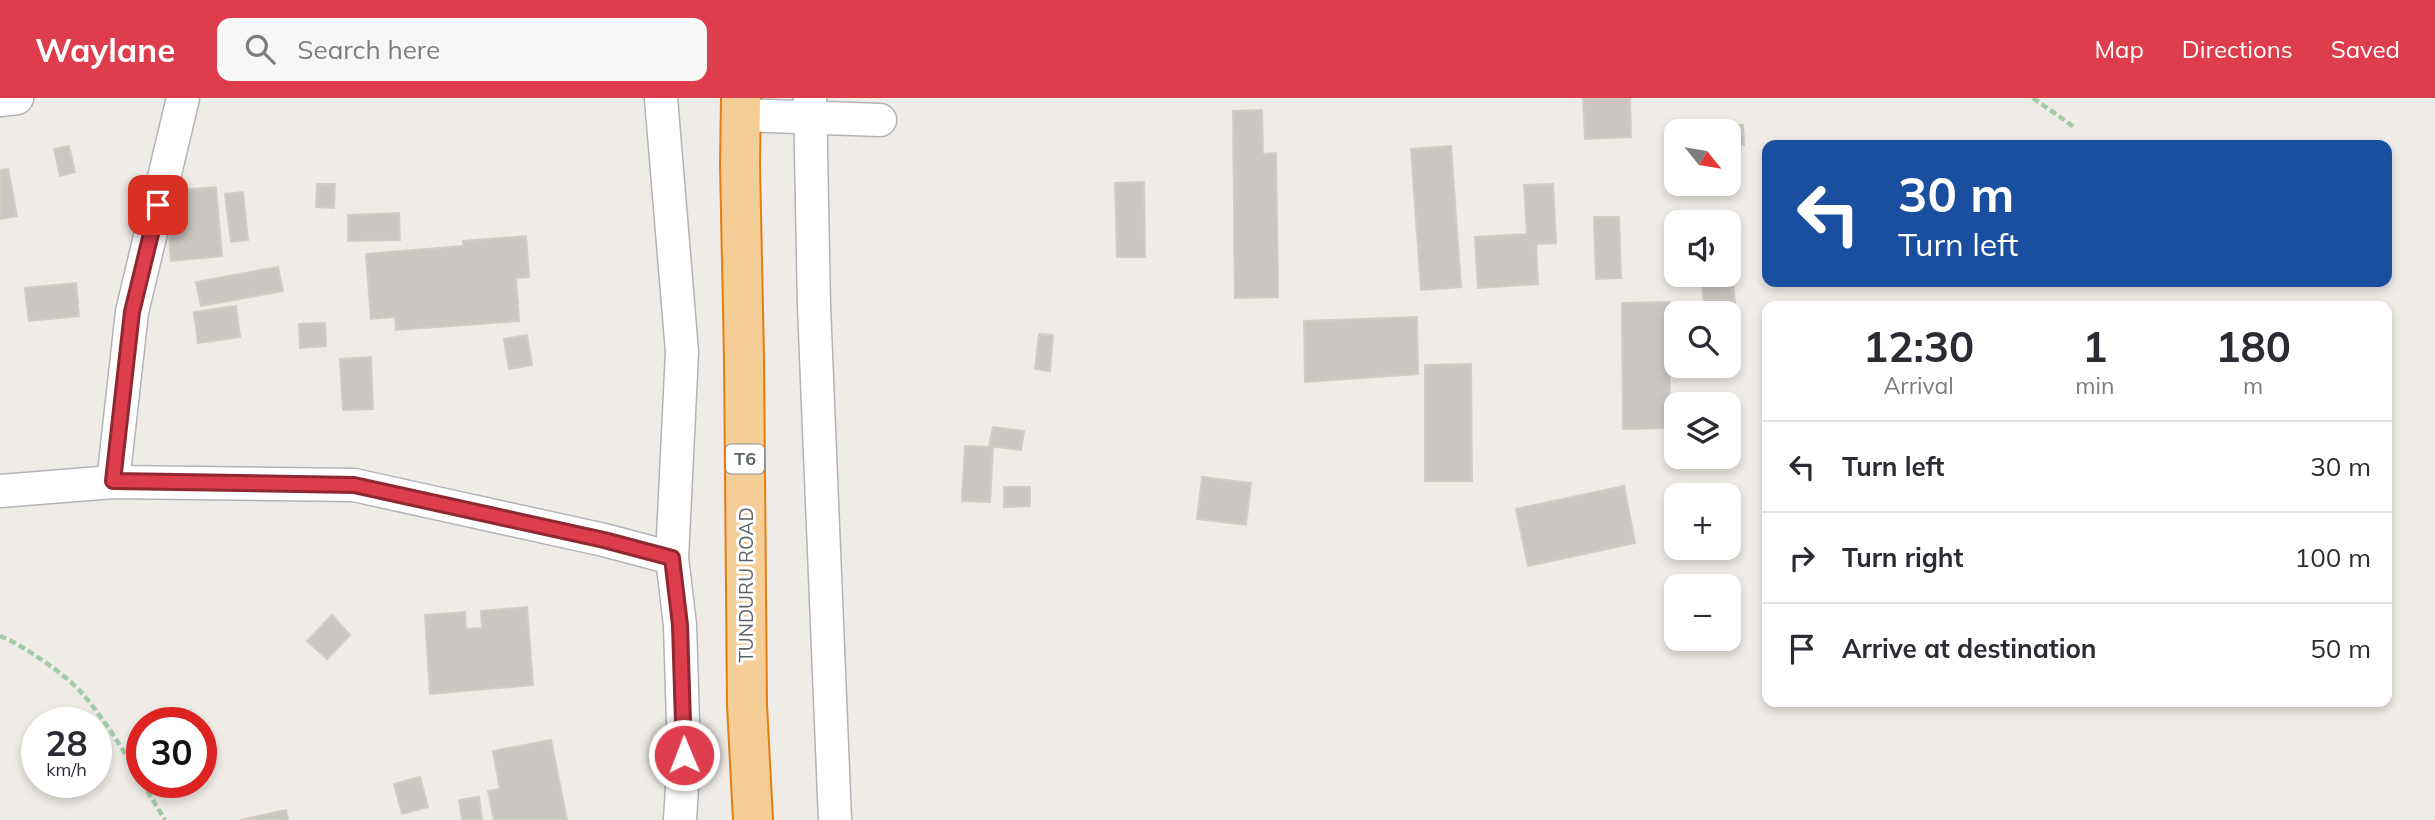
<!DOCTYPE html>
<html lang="en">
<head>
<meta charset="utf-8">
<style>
  body { margin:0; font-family:Mulish,sans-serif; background:#f7f7f7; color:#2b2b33; height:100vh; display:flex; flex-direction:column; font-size:26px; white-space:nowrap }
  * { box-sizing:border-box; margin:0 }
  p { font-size:23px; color:#7c7c81 }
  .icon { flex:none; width:38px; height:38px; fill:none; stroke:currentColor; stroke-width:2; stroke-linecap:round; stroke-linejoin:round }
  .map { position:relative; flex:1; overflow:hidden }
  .drawer { position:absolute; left:1762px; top:203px; width:630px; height:406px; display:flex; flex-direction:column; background:#fff; border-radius:14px; box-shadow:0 4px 10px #0003 }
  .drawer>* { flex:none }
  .top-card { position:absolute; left:1762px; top:42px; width:630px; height:147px; border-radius:14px; box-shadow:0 4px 10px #0003; background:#1a4fa0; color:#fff; overflow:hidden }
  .needle { width:46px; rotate:120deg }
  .controls { position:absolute; left:1664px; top:21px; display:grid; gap:14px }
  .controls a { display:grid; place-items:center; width:77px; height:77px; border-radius:14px; background:#fff; box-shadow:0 4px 10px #0003; font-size:35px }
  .speed { position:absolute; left:21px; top:609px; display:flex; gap:14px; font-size:35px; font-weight:700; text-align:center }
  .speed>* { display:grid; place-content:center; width:91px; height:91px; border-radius:50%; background:#fff; box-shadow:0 4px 10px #0003; line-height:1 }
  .speed small { font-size:18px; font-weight:400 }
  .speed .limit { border:10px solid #d22; background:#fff; color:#111 }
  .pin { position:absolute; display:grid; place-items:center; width:60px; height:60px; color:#fff; margin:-30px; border-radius:14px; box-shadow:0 4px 10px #0006 }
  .me { position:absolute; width:77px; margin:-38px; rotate:359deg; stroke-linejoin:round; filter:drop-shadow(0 0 5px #0008) }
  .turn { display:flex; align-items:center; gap:24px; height:147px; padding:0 21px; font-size:32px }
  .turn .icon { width:91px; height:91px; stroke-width:2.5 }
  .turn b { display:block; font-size:49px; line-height:60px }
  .eta { display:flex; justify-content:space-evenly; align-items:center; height:119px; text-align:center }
  .eta b { font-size:42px; font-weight:700; line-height:49px }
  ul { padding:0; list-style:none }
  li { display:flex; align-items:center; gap:21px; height:91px; padding:0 21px; border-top:2px solid #e1e1e2 }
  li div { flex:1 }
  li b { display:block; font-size:26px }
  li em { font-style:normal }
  header { display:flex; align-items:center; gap:42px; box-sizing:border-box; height:98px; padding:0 35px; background:#dd3d4c; color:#fff }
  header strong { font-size:33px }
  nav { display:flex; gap:38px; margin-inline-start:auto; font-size:24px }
  .search { width:490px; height:63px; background:#f7f7f7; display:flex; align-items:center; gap:18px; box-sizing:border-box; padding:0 24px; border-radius:14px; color:#7c7c81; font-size:26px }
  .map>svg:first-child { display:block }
</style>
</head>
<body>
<header>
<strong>Waylane</strong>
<div class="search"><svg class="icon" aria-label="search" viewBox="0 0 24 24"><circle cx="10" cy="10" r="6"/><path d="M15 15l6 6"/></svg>Search here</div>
<nav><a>Map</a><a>Directions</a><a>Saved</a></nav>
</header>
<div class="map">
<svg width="2435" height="722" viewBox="0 0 2435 722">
  <rect width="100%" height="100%" fill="#efebe6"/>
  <path fill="#cac6c2" stroke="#d3ccc4" stroke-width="2" d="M1583,0H1630L1631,39L1585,41Z
    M1262,12L1263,56L1276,55L1278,199L1235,200L1233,13Z
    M1721,27H1743L1744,47L1729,48V33H1721Z
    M69,48L75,74L60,78L54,51Z
    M1451,48L1461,189L1421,192L1411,51Z
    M8,71L17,118L0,121V72Z
    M1144,84L1145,159H1117L1115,85Z
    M317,86H335L334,110L316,109Z
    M1553,86L1556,145L1536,146L1538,186L1478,190L1475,139L1527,136L1524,87Z
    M216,89L222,158L171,163L166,93Z
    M243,94L248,142L231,144L225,96Z
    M399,115L400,142L348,143V117Z
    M1594,119H1619L1621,180L1596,181Z
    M526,138L529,179L516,180L519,223L396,232L395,219L371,221L366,156L463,148V143Z
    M278,169L283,193L201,208L196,184Z
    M1729,169H1732L1736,216L1705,215L1701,177H1729Z
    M76,185L79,218L29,223L25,190Z
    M1669,204L1670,330L1623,331L1622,205Z
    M236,208L240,239L198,245L194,214Z
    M1417,219L1418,276L1305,284L1304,223Z
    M325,225L326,248L300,250L299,226Z
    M1039,236L1053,237L1050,273L1035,271Z
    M527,237L532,267L509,271L504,241Z
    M371,259L373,311L343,312L340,261Z
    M1471,266L1472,383H1425V267Z
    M993,329L1024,333L1021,352L989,348Z
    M965,348L993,349L990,404L962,403Z
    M1202,379L1251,385L1246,427L1197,421Z
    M1624,388L1635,445L1528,468L1516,411Z
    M1004,389H1030V408L1004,409Z
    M527,509L533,587L430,596L425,517L465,514L466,531L482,530L481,513Z
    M332,517L350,537L327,561L307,543Z
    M551,642L567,722H494L488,693L500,691L493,653Z
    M420,679L428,709L402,716L394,686Z
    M479,699L482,722H462L459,702Z
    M286,712L288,722H240Z"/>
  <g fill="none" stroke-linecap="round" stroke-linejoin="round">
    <defs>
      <path id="street" d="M661,0L682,254L672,460L680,527L684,657L680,722
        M810,0L814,208L835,722
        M0,2L17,0
        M742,17L880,22
        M113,384L132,214L183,0
        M0,393L113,384L354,387L604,442L672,460"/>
      <path id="highway" d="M741,0L740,66L744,260L747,607L753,722"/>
    </defs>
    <use href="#street" stroke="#b1b4b7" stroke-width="35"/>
    <use href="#highway" stroke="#e47e11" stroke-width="42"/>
    <path stroke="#a2cca6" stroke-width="4.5" stroke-dasharray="7 3.5" stroke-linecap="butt" d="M2033,0L2074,29
      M0,538C20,545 66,577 80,593C104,620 124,653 142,684
      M142,684L165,722"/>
    <use href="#street" stroke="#fff" stroke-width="32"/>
    <use href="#highway" stroke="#f5cd96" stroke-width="38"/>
  </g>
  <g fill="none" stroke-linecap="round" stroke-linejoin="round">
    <defs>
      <path id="route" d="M158,107L132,214L113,383L354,387L604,442L672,460L680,527L684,657"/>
    </defs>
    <use href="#route" stroke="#902831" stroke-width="18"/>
    <use href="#route" stroke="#dd3d4c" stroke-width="12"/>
  </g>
  <g text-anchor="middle" stroke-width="6" stroke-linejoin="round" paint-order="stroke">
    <rect fill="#fff" stroke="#8e9193" stroke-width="2" x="726" y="346.5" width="38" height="29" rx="5"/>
    <g font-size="18" font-weight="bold" fill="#5d6265">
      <text x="745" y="367">T6</text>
    </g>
    <g font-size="19" fill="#5d6265" stroke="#fff">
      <text transform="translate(746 487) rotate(-90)" y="7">TUNDURU ROAD</text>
    </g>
  </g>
</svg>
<div class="controls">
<a><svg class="needle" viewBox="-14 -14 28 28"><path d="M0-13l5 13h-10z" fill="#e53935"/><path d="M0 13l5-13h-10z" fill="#7c7c81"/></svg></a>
<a><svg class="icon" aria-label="sound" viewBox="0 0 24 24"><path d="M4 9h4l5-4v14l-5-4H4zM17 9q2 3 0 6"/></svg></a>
<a><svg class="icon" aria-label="search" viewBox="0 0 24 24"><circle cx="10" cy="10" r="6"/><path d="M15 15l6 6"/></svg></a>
<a><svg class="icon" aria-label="layers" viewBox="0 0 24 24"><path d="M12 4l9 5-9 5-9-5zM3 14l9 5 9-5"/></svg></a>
<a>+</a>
<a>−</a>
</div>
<div class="speed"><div>28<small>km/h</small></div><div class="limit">30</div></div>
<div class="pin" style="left:158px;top:107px;background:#d93025"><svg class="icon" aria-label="arrive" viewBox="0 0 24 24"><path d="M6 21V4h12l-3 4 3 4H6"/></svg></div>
<svg class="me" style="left:684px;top:657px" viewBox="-20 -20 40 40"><circle r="17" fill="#dd3d4c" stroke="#fff" stroke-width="3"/><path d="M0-11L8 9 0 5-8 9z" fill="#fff"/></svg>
<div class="top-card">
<div class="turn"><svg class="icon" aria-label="left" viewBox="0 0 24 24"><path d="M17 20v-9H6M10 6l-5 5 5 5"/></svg><div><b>30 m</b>Turn left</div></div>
</div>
<section class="drawer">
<div class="eta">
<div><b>12:30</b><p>Arrival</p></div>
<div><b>1</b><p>min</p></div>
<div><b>180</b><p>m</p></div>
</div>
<ul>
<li><svg class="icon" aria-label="left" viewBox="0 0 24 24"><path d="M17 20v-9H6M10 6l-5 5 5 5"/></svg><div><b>Turn left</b></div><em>30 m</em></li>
<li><svg class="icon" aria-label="right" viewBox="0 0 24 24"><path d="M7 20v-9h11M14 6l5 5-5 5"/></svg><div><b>Turn right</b></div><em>100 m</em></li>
<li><svg class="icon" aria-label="arrive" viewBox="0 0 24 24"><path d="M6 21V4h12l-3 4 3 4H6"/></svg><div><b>Arrive at destination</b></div><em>50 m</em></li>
</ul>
</section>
</div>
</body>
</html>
